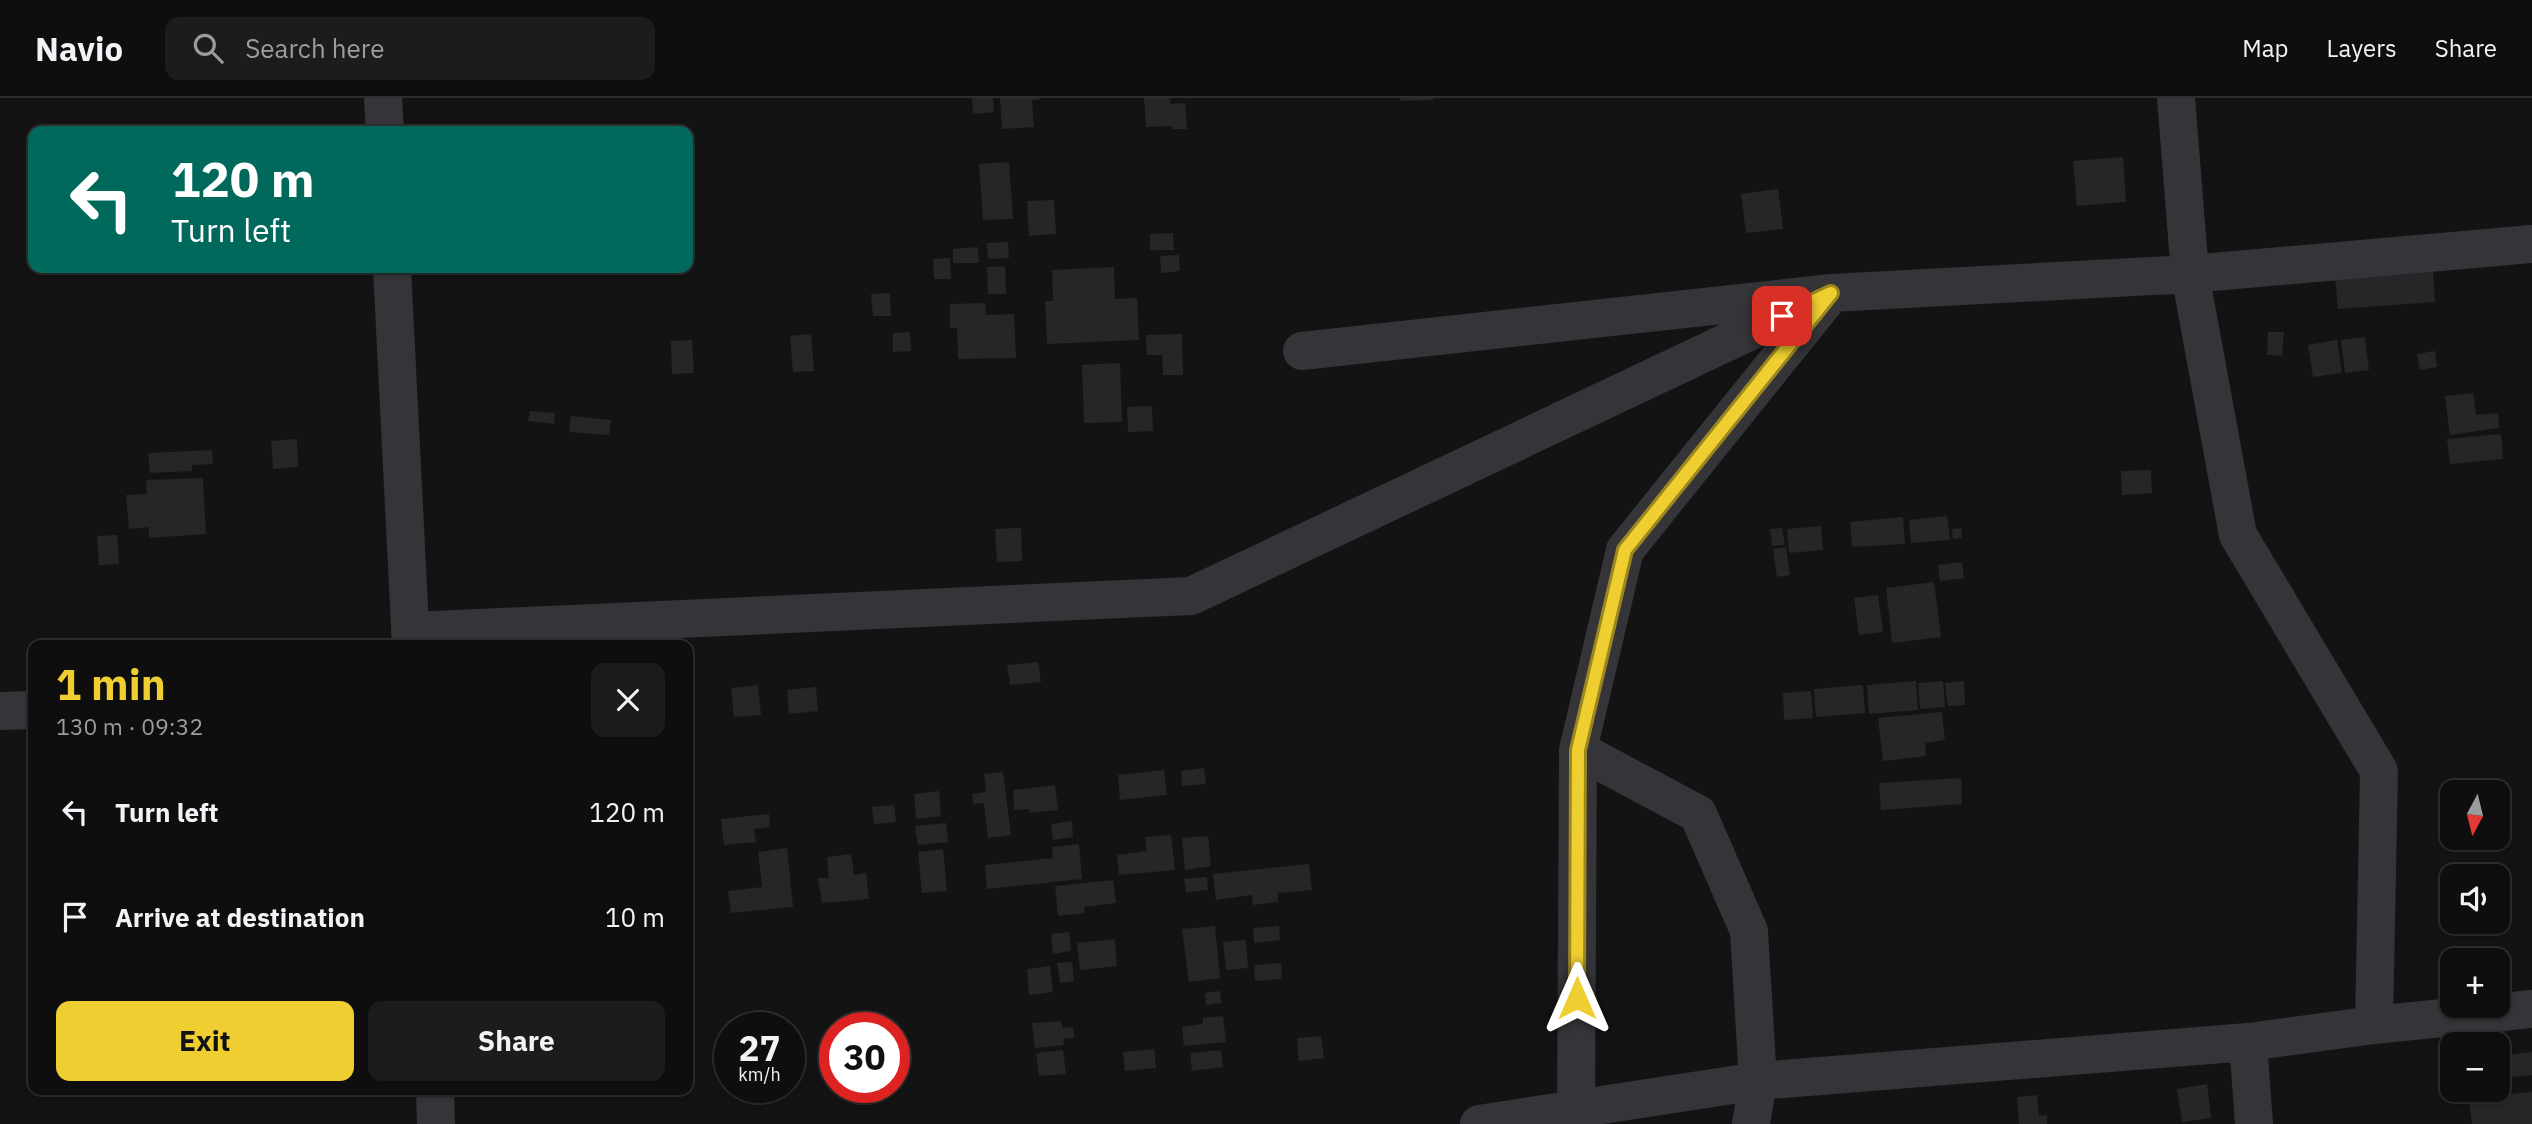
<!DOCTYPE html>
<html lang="en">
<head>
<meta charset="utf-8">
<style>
  body { margin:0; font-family:"IBM Plex Sans",sans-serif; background:#1c1c1d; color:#f1f3f6; height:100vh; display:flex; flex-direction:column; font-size:26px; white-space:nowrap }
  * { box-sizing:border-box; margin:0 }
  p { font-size:23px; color:#9b9c9e }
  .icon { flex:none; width:38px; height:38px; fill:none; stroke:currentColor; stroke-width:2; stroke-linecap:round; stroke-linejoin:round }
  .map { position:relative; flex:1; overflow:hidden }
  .side { position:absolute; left:28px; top:542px; width:665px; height:455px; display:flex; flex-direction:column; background:#0e0e0f; border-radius:14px; box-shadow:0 2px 5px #0004,0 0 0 2px #2e2e2f }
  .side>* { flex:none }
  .hud { position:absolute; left:28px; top:28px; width:665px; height:147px; border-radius:14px; box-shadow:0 2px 5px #0004,0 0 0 2px #2e2e2f; background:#00695c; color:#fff; overflow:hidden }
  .needle { width:46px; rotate:187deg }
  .buttons { position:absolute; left:2440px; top:682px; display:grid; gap:14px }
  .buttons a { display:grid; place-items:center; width:70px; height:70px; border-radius:14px; background:#0e0e0f; box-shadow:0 2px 5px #0004,0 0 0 2px #2e2e2f; font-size:35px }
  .speed { position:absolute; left:714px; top:914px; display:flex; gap:14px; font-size:35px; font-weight:700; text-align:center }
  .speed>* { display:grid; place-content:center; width:91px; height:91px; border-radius:50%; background:#0e0e0f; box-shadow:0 2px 5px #0004,0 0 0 2px #2e2e2f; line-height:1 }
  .speed small { font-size:18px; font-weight:400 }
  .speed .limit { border:10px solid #d22; background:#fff; color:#111 }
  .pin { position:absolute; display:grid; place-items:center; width:60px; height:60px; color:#fff; margin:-30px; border-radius:14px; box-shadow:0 4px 10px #0006 }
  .me { position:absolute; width:77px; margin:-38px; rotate:0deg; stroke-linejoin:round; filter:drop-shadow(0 0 5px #0008) }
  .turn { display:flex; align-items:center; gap:24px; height:147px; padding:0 28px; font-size:32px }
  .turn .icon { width:91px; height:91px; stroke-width:2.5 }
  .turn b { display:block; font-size:49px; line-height:60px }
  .round { display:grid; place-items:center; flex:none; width:74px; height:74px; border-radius:14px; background:#1c1c1d }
  .overview { display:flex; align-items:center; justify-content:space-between; height:119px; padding:0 28px }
  h1 { font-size:42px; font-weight:800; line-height:52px; color:#eece31 }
  .primary-button { display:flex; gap:14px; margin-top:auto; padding:14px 28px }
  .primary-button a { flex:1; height:80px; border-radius:14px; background:#eece31; color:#111; font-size:28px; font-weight:800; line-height:80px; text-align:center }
  .primary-button a+a { background:#1c1c1d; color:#f1f3f6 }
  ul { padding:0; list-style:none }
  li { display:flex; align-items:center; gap:21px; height:105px; padding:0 28px }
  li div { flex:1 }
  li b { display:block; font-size:26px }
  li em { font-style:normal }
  header { display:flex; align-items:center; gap:42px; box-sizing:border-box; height:98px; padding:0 35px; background:#0e0e0f; border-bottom:2px solid #2e2e2f }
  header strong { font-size:33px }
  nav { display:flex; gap:38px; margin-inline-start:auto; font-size:24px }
  .search { width:490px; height:63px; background:#1c1c1d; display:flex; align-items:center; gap:18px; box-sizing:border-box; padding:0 24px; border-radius:14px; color:#9b9c9e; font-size:26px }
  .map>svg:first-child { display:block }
</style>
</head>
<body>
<header>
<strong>Navio</strong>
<div class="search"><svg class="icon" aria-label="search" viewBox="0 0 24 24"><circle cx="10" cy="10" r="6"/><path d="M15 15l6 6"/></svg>Search here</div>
<nav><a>Map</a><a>Layers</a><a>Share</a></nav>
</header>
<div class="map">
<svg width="2532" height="1026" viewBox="0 0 2532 1026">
  <rect width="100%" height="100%" fill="#131314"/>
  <path fill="#262628" d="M972,0H993L994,14L973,16Z
    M1000,0H1039V2H1032L1034,29L1002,31Z
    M1144,0H1170L1171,6L1185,5L1187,31H1172V28L1146,29Z
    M1400,0H1433V2L1400,3Z
    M2123,59L2126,104L2077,108L2073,63Z
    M1009,64L1013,121L983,122L979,66Z
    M1778,91L1783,131L1746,135L1741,96Z
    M1054,102L1056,136L1029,138L1027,103Z
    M1173,135L1174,152H1150V136Z
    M1008,144L1009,160L988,161L987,145Z
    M978,149L979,165H953V151Z
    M1179,157L1180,173L1161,175L1160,158Z
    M950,160L951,181H934L933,161Z
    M1005,168L1006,196H988L987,169Z
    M1114,169L1115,201L1137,200L1139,242L1047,246L1045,203H1053L1052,172Z
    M2433,173L2435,204L2338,211L2335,179Z
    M890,195L891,218H873L871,196Z
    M985,205L986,217L1014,216L1016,260L958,261L957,230H950V206Z
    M910,234L911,253L893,254V235Z
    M2268,234H2284L2282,258L2267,257Z
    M811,236L814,273L793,274L790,238Z
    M1182,236L1183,277H1163L1162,257H1147L1146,237Z
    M2365,239L2369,272L2345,275L2341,242Z
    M692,242L694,275L672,276L671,243Z
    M2337,242L2342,275L2313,279L2308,247Z
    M2435,253L2437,269L2420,272L2417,256Z
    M1120,265L1122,324L1084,325L1082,267Z
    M2473,295L2476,317L2498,315L2499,330L2450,337L2445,298Z
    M1152,308L1153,333L1128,334L1127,309Z
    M530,313L555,315L554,326L528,323Z
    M571,318L611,322L609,337L569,334Z
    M2501,336L2503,361L2450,366L2447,341Z
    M297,341L298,369L273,371L271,343Z
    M212,352L213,366L192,367V373L150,375L148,355Z
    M2151,372L2152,395L2122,397L2121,373Z
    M203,380L206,436L149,440V429L129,431L126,397L147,396L146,382Z
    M1947,418L1950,442L1911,445L1909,422Z
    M1903,419L1905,446L1852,449L1850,424Z
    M1821,428L1823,452L1789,455L1787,431Z
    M1021,430L1022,463L997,464L995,431Z
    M1782,430L1785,447L1772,448L1770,431Z
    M1961,430L1962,440L1953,441L1952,431Z
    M117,437L119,466L99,467L97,438Z
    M1786,449L1790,477L1777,479L1773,451Z
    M1962,464L1964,480L1940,483L1938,467Z
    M1934,484L1941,539L1892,545L1886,490Z
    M1878,497L1883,534L1859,537L1854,500Z
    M1038,564L1041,584L1010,587L1007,567Z
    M1916,583L1918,612L1869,616L1867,587Z
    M1943,583L1945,609L1920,611L1918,585Z
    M1964,583L1965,607L1948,608L1945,585Z
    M758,587L761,617L734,619L731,590Z
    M1863,587L1865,615L1816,619L1814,591Z
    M816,589L818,613L789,616L787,592Z
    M1811,593L1813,620L1784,622L1783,595Z
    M1942,614L1945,642L1925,645L1926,658L1883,663L1878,620Z
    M1204,670L1206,686L1182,688L1181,673Z
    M1164,672L1167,697L1120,702L1118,677Z
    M1003,674L1011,737L988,740L984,705L973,706L972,696L986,694L984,676Z
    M1961,680L1962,706L1881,712L1879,685Z
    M1055,687L1058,712L1029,715V711L1014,712L1013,692Z
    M939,693L941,718L916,721L914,696Z
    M894,707L896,724L874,726L872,709Z
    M769,716L770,729L754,731L756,744L724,747L721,721Z
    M1072,723L1073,739L1053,742L1051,726Z
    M946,725L948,744L918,747L915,728Z
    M1171,737L1175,772L1119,777L1117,757L1147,753L1145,739Z
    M1208,738L1211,768L1185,772L1182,740Z
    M1079,746L1082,781L987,791L985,767L1053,760L1052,749Z
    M787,750L793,809L731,815L728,793L762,789L758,754Z
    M943,751L947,793L922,795L918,754Z
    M851,756L854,777L866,775L869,801L822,805L818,780H829L827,759Z
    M1309,766L1312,792L1278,795V804L1253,807L1252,797L1216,802L1213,776Z
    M1207,779L1208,792L1186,794L1184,781Z
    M1113,782L1116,805L1084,809L1085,815L1058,818L1055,788Z
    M1215,828L1220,880L1189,884L1182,831Z
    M1279,828L1280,842L1254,845L1253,830Z
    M1069,834L1071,853L1053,856L1051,836Z
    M1115,841L1117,868L1080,872L1077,845Z
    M1246,842L1248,870L1226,872L1223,844Z
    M1072,864L1074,883L1060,885L1057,865Z
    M1281,865L1282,881L1255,883L1254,867Z
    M1050,868L1053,894L1029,897L1027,871Z
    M1220,893L1221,905L1206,907L1205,895Z
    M1223,918L1226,944L1184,948L1182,929L1203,926V920Z
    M1061,923L1063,930L1073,929L1074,940L1063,941L1064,947L1035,950L1032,925Z
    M1321,938L1324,960L1299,963L1297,940Z
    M1154,951L1156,970L1125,973L1123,954Z
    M1063,952L1066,976L1039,978L1036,955Z
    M1221,952L1223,969L1192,973L1190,955Z
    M2532,954V977L2501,980L2499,958Z
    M2207,986L2211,1020L2182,1024L2177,991Z
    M2532,994V1026H2472L2469,1000Z
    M2037,997L2039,1018L2047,1017V1026H2019L2017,999Z"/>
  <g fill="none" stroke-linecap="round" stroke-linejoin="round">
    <path stroke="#343439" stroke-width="38" d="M383,0L385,33
      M2176,0L2190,176L2238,437L2379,673L2374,927
      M392,170L411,548
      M1302,253L1831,195L2190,176L2532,146
      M411,533L1191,498L1831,195
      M0,613L33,612
      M1578,652L1698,716L1749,833L1758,983L1751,1026
      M2248,944L2254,1026
      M435,992L436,1026
      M1576,1010L1578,652L1625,452L1826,202
      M1479,1026L1758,983L2248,944L2374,927L2532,911"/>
  </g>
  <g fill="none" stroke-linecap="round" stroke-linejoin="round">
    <defs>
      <path id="route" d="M1577,900L1578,652L1625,452L1831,195L1782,218"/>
    </defs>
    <use href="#route" stroke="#9b8620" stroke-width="18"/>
    <use href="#route" stroke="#eece31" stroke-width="12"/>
  </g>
</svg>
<div class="buttons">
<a><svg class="needle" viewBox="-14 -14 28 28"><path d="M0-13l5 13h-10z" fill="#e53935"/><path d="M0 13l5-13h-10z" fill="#9b9c9e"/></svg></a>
<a><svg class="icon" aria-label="sound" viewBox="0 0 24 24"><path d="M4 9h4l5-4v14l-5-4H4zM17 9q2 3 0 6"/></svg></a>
<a>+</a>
<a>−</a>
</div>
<div class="speed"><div>27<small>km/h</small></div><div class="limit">30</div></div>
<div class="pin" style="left:1782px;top:218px;background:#d93025"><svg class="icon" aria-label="arrive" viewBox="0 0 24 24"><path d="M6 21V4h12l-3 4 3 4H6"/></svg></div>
<svg class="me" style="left:1577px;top:900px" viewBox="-20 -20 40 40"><path d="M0-17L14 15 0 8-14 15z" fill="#eece31" stroke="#fff" stroke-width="4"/></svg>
<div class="hud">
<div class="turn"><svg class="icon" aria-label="left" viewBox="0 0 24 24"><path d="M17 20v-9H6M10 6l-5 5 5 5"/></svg><div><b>120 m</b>Turn left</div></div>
</div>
<section class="side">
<div class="overview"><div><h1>1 min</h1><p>130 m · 09:32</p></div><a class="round"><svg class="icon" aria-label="close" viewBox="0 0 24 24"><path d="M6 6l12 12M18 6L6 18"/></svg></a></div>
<ul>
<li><svg class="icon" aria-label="left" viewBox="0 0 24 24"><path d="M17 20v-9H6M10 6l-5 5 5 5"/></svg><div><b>Turn left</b></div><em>120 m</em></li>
<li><svg class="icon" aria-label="arrive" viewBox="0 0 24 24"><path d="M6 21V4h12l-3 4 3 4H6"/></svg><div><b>Arrive at destination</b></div><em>10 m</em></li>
</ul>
<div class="primary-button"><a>Exit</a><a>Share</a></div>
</section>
</div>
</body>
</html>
